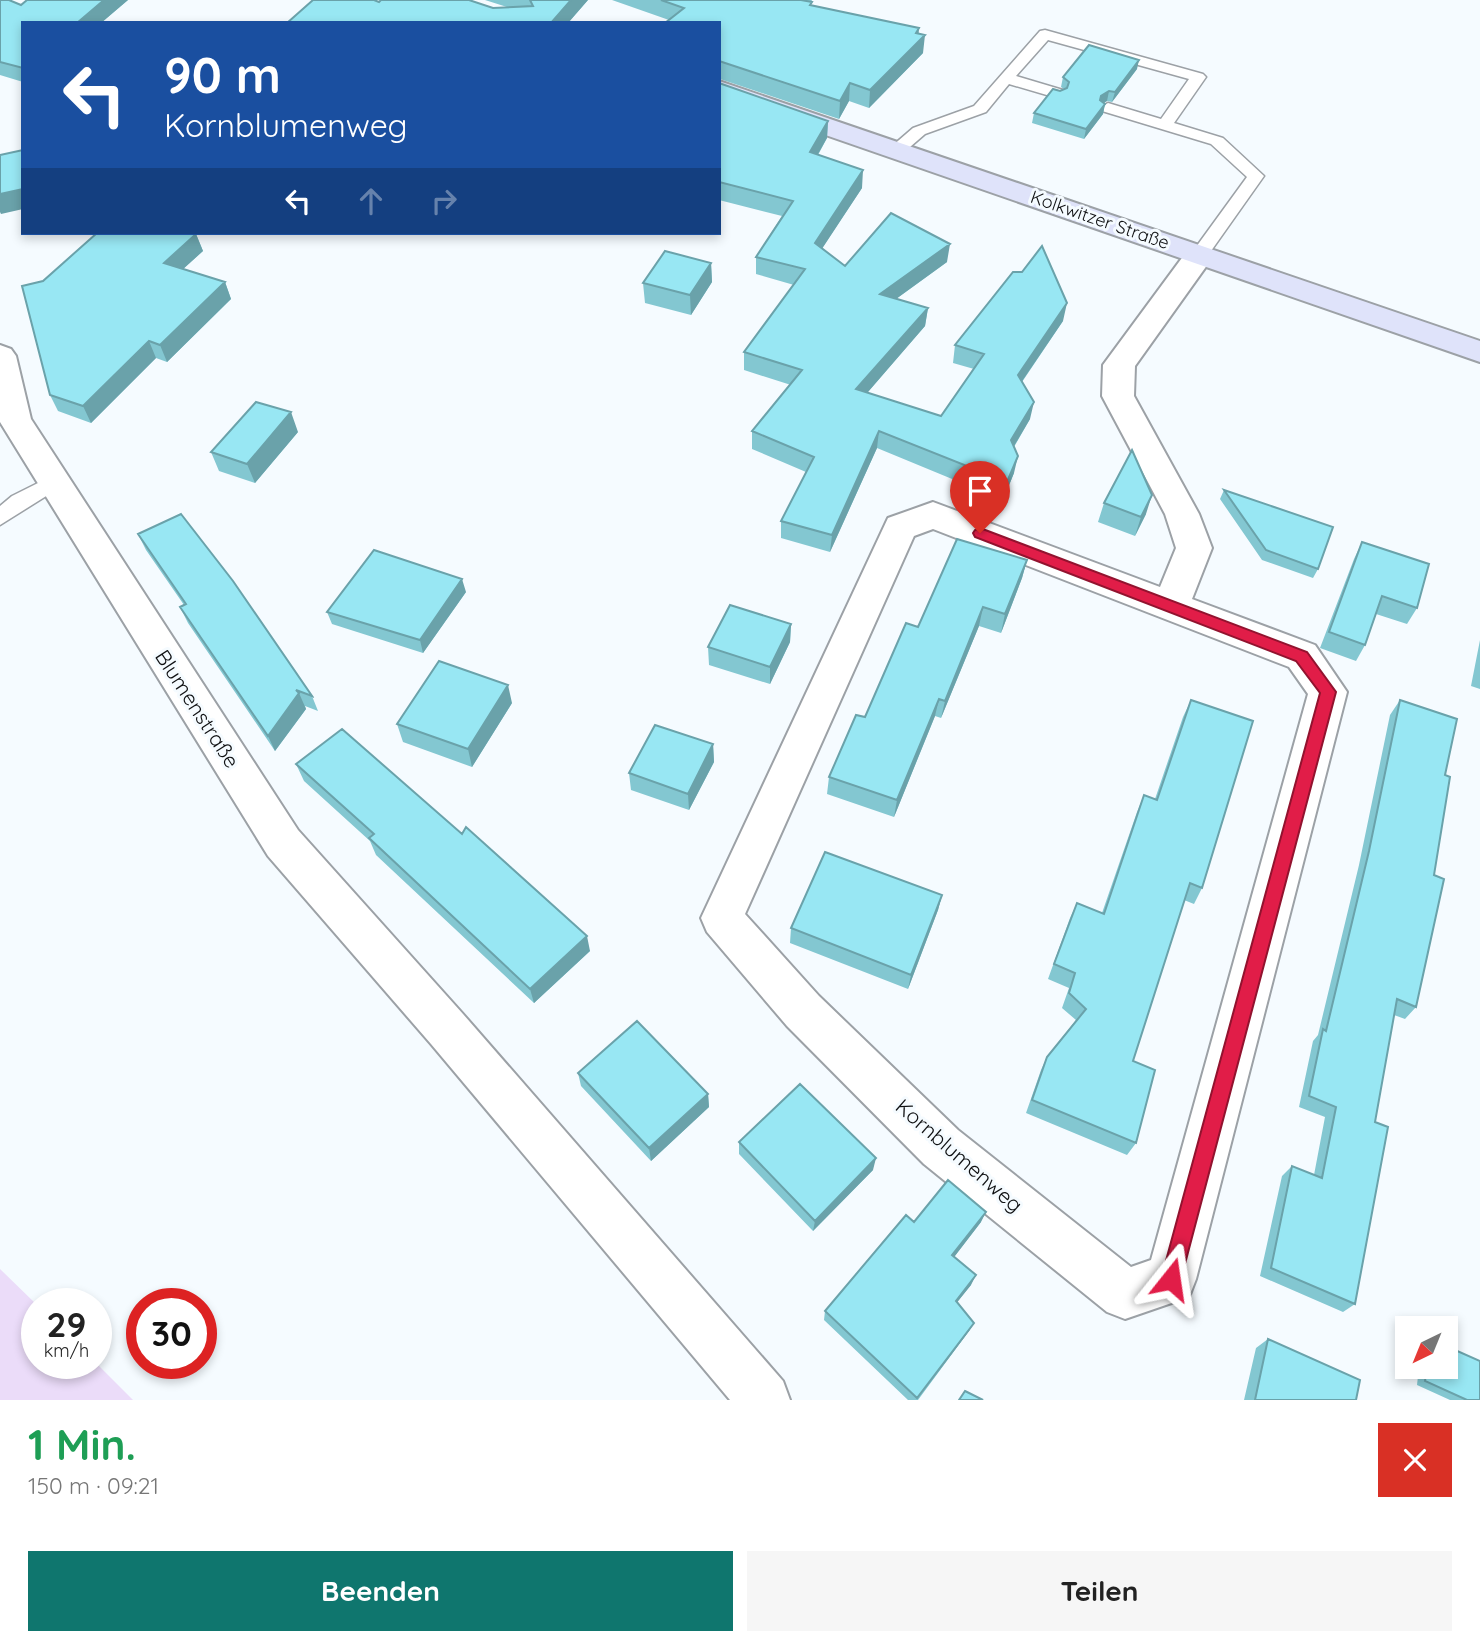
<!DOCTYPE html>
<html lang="de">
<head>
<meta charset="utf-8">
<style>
  body { margin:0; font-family:Quicksand,sans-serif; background:#f6f6f6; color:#222; height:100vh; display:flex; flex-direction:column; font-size:26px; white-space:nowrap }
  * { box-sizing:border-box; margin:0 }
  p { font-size:23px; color:#767676 }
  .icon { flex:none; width:38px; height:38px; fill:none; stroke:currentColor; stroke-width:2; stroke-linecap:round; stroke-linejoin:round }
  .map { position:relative; height:1400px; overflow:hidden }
  .drawer { display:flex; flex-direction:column; background:#fff; flex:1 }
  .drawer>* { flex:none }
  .banner { position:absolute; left:21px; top:21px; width:700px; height:214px; border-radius:0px; box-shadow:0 4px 10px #0003; background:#1a4fa0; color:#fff; overflow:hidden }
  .needle { width:46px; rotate:223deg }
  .fabs { position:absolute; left:1395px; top:1316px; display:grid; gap:14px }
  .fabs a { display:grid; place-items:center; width:63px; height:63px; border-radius:0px; background:#fff; box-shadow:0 4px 10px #0003; font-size:35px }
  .speed { position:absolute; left:21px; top:1288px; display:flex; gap:14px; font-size:35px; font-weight:700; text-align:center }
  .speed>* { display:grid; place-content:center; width:91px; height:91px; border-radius:50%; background:#fff; box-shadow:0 4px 10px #0003; line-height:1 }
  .speed small { font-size:18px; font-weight:400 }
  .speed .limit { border:10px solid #d22; background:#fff; color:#111 }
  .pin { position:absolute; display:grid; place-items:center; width:60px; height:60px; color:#fff; margin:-72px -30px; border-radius:50% 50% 50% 0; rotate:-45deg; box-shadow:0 0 7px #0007 }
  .pin .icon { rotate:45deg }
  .me { position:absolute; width:77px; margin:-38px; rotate:15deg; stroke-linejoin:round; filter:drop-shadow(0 0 5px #0008) }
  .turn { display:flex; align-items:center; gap:24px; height:147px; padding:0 28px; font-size:32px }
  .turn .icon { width:91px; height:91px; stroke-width:2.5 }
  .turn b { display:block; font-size:49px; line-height:60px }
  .lanes { display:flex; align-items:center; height:66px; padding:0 28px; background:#0003; justify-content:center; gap:35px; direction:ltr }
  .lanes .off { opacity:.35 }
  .round { display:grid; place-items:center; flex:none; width:74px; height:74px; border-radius:0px; background:#f6f6f6 }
  .summary { display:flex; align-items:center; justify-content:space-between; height:119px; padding:0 28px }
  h1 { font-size:42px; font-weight:800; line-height:52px; color:#1e9e55 }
  .primary-button { display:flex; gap:14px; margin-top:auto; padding:14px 28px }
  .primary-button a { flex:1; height:80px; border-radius:0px; background:#0f766e; color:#fff; font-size:28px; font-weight:800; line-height:80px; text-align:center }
  .primary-button a+a { background:#f6f6f6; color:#222 }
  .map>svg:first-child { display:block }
</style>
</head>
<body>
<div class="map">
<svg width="1480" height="1400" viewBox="0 0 1480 1400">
  <rect width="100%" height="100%" fill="#f5fbff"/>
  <path fill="#ebdcf9" d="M0,1269L37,1305V1363H96L133,1400H0Z"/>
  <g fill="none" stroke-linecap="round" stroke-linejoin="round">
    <defs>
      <path id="lane" d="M1045,30L1203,74L1206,77L1174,123L1223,138L1264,176L1206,258L1200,259L1191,254L1247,177L1211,144L1102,111L1100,108L1108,103L1161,119L1189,79L1048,40L1016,76L1063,90L1065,93L1063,96L1057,98L1009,84L986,112L925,134L903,153H891L889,150L891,147L913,128L974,106L1040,31Z
        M52,476L59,478L62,483L59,488L0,525V506L12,496Z"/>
      <path id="street" d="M1200,245L1210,247L1215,254L1135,366L1134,396L1199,514L1212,548L1192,599L1315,645L1347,692L1196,1279L1189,1297L1125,1319L1107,1312L924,1164L787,1026L707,932L701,918L888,518L933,502L1160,587L1176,548L1165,514L1102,396L1103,365L1190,247ZM933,529L1289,667L1308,694L1151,1260L1131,1267L958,1130L819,996L745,914L914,536Z
        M0,345L11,349L16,356L31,419L298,830L463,1014L783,1381L790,1400H730L431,1044L268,856L0,422Z"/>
      <path id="secondary" d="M719,81L1480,341V362L719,98Z"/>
    </defs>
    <use href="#lane" stroke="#9ca1a6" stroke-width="3"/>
    <use href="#street" stroke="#9ca1a6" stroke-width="4"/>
    <use href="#secondary" stroke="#9ca1a6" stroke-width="4"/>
    <use href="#lane" fill="#fff" fill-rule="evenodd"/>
    <use href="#street" fill="#fff" fill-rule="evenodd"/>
    <use href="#secondary" fill="#dfe3fa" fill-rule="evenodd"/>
  </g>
  <path fill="#83c7d1" d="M0,0L21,5L27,0H128L101,23H23V82L0,75Z
    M485,0H588L568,23H287L379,2L493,8L507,7Z
    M612,0H812L811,2V5L919,34L923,53L869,108L849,101L839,119L720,79L669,20Z
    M1137,69L1112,102L1107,101L1103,103L1105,104L1103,114L1084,139L1032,123L1034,113L1060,91L1064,89L1061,87L1063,77Z
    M719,83L828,121L827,138L818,155L862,188L822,248L845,266L947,262L896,299L928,308L925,326L867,393L941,416L974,369L953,363L955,345L1063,321L1022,382L1030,419L1014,447V473L1003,500L877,448L830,552L781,538V521L806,472L752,449V431L791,385L744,370V352L794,285L756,274V257L782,216L719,200Z
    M93,233L196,234L203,251L183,269L225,282L231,299L167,362L156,358L91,423L58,411L50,395L43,281L96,234Z
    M711,263L712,282L691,315L645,303L643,283Z
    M298,432L255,483L219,471L211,452Z
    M1224,490L1318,569L1313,578L1262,560L1220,499Z
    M1104,503L1146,514L1135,536L1098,522Z
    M138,534L312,696L318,711L305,706L306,709L275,751L188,623L180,607L184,605L146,550Z
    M1362,542L1417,608L1407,624L1376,614L1365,645L1356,661L1320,648L1354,559Z
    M1027,560L1022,578L1001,633L979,626L941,718L935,716L894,817L827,794L829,777L918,627Z
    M466,592L423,653L332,624L327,612Z
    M791,624L790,642L770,684L709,665L708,647Z
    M1480,640V689L1471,686Z
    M1191,700L1202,888L1194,904L1184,900L1133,1061L1136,1143L1127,1155L1026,1113L1041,1070L1047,1057L1076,1020L1062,1008L1069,988L1048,979L1070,918L1077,903L1102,913L1137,812L1144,795L1155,799L1183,717Z
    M1400,700L1445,775L1416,1007L1405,1019L1394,1015L1375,1122L1355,1304L1343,1312L1260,1276L1282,1176L1292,1166L1314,1175L1325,1117L1299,1107L1313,1041L1318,1035L1359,865L1390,715Z
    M512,703L472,767L403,742L397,724Z
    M713,744L714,762L689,810L631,790L629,773Z
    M296,764L590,951L534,1003L376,855L370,841L304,781Z
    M942,895L938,910L908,989L790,943L791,928Z
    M578,1073L708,1094L709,1107L651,1161L581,1086Z
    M739,1142L873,1170L813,1231L739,1154Z
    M914,1222H981L954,1257L971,1285L957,1302L974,1323L969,1331L918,1400H908L824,1320L825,1311Z
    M1268,1339L1356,1400H1244L1256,1348Z
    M1419,1367H1446L1480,1400H1450L1417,1385Z"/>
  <path fill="#6aa2aa" d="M104,0H128L101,23H77Z
    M571,0H588L568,23H551Z
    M919,28L918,43L925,35L923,53L869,108L870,90Z
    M1139,60L1137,69L1112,102L1115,92Z
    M850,83L849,101L839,119L840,101Z
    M1109,91L1107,101L1099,106L1101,96Z
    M1105,104L1103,114L1084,139L1086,129Z
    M828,121L827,138L809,170L810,152Z
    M863,170L862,188L814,261L815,243Z
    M23,189V209L1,214L0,212V194Z
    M196,234L203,251L171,280L164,263Z
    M950,244L947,262L878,312L880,294Z
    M711,263L712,282L691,315L690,295Z
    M225,282L231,299L167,362L160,345Z
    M1067,303L1063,321L1014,393L1018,375Z
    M928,308L925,326L855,407L856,389Z
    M149,341L156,358L91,423L83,406Z
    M1034,402L1030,419L1007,458L1011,440Z
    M291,412L298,432L255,483L247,464Z
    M879,431L877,448L830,552L832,535Z
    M1018,456L1014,473L1003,500L1007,482Z
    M1152,495L1146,514L1135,536L1141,517Z
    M1027,560L1022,578L1001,633L1005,614Z
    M462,579L466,592L423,653L420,640Z
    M983,607L979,626L941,718L945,701Z
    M791,624L790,642L770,684V667Z
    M508,685L512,703L472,767L468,749Z
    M299,693L306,709L275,751L268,736Z
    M939,699L935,716L894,817L897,800Z
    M713,744L714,762L689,810L688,794Z
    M942,895L938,910L908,989L911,975Z
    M587,936L590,951L534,1003L530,989Z
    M708,1094L709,1107L651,1161L649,1148Z
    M876,1158L873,1170L813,1231L815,1221Z
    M986,1212L981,1222L948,1265L952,1255Z
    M976,1275L971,1285L951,1310L956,1301Z
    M974,1323L969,1331L917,1400Z"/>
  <path fill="#98e7f3" stroke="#6aa2aa" stroke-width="2" d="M0,0H9L21,5L27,0H104L77,23H23V68L0,62Z
    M313,0H374L379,2L381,0H469L493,8L533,6L530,0H571L551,23H287Z
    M661,0H801L812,2L810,5L919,28L916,33L925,35L870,90L850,83L840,101L719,61V23H665L684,8Z
    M1089,45L1139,60L1115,92L1109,91L1101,96L1100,100L1105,104L1086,129L1034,113L1053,89L1060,91L1067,88L1069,82L1063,77Z
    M719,83L828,121L810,152L863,170L815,243L845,266L891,213L950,244L880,294L928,308L856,389L941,416L984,354L955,345L1013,272H1022L1042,246L1067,303L1018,375L1034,402L1011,440L1018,456L1007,482L879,431L832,535L781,521L814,457L752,431L802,370L744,352L805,269L756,257L793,201L719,182Z
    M23,150V189L0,194V155Z
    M97,233L196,234L164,263L225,282L160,345L149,341L83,406L50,395L22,286L43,281Z
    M665,251L711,263L690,295L643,283Z
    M256,402L291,412L247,464L211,452Z
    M1132,450L1152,495L1141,517L1104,503Z
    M1224,490L1333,527L1318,569L1266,550Z
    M181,514L233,581L312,696L296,690L299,693L268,736L180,607L186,604L138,534Z
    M957,539L1027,560L1005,614L983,607L945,701L939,699L897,800L829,777L856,715L865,717L906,623L918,627Z
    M1362,542L1429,564L1417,608L1382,596L1365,645L1329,632Z
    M374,550L462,579L420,640L327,612Z
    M730,605L791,624L770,667L708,647Z
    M439,661L508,685L468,749L397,724Z
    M1191,700L1253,721L1202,888L1190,883L1133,1061L1155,1070L1136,1143L1032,1100L1047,1057L1086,1009L1069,993L1075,973L1054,964L1077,903L1104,914L1144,795L1157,800Z
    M1400,700L1457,719L1445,775L1450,777L1434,875L1444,879L1416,1007L1397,999L1375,1122L1388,1127L1355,1304L1271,1268L1292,1166L1322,1178L1336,1107L1309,1096L1323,1029L1326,1031L1369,851Z
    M655,725L713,744L688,794L629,773Z
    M342,729L462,834L466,827L587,936L530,989L369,838L374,834L296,764Z
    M825,852L942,895L911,975L791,928Z
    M637,1021L708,1094L649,1148L578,1073Z
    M800,1084L876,1158L815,1221L739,1142Z
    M948,1180L986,1212L952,1255L976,1275L956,1301L974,1323L917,1398L825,1311L906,1215L914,1222Z
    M1268,1339L1360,1380L1356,1400H1255Z
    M1446,1346L1480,1361V1400H1467L1425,1381L1427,1367H1446Z
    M965,1391L983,1400H959Z"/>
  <path fill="#e11d48" stroke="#92132f" stroke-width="2" d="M980,528L1307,652L1336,692L1181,1279L1178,1286L1171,1289L1164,1286L1161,1279L1320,693L1296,661L975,537L973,533L975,530Z"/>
  <g text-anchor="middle" stroke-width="6" stroke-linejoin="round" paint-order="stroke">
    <g font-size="18" fill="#0f1012" stroke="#f5fbff">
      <text transform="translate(1100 220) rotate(19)" y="6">Kolkwitzer Straße</text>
    </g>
    <g font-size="21" fill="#0f1012" stroke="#f5fbff">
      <text transform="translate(197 709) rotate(57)" y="7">Blumenstraße</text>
      <text transform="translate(959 1156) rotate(41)" y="7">Kornblumenweg</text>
    </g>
  </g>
</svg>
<div class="fabs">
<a><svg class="needle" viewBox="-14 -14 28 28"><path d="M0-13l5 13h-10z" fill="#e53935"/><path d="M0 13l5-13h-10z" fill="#767676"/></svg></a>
</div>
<div class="speed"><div>29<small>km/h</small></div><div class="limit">30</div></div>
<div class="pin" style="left:980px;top:533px;background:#d93025"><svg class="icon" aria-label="arrive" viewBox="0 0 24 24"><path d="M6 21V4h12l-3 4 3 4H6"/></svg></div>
<svg class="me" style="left:1171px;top:1279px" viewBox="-20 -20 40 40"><path d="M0-17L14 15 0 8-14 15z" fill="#e11d48" stroke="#fff" stroke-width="4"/></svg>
<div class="banner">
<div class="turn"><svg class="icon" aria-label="left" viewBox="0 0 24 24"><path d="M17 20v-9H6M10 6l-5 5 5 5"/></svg><div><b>90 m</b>Kornblumenweg</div></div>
<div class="lanes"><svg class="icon" aria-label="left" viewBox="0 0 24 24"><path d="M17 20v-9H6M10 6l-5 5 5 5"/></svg><svg class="icon off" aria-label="ahead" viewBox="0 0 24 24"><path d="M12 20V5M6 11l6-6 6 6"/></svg><svg class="icon off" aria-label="right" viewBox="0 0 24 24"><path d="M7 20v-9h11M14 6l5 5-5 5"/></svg></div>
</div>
</div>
<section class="drawer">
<div class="summary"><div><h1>1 Min.</h1><p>150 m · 09:21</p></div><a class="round" style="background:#d93025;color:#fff"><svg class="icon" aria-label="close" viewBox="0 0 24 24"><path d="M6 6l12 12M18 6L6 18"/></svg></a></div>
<div class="primary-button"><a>Beenden</a><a>Teilen</a></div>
</section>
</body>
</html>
